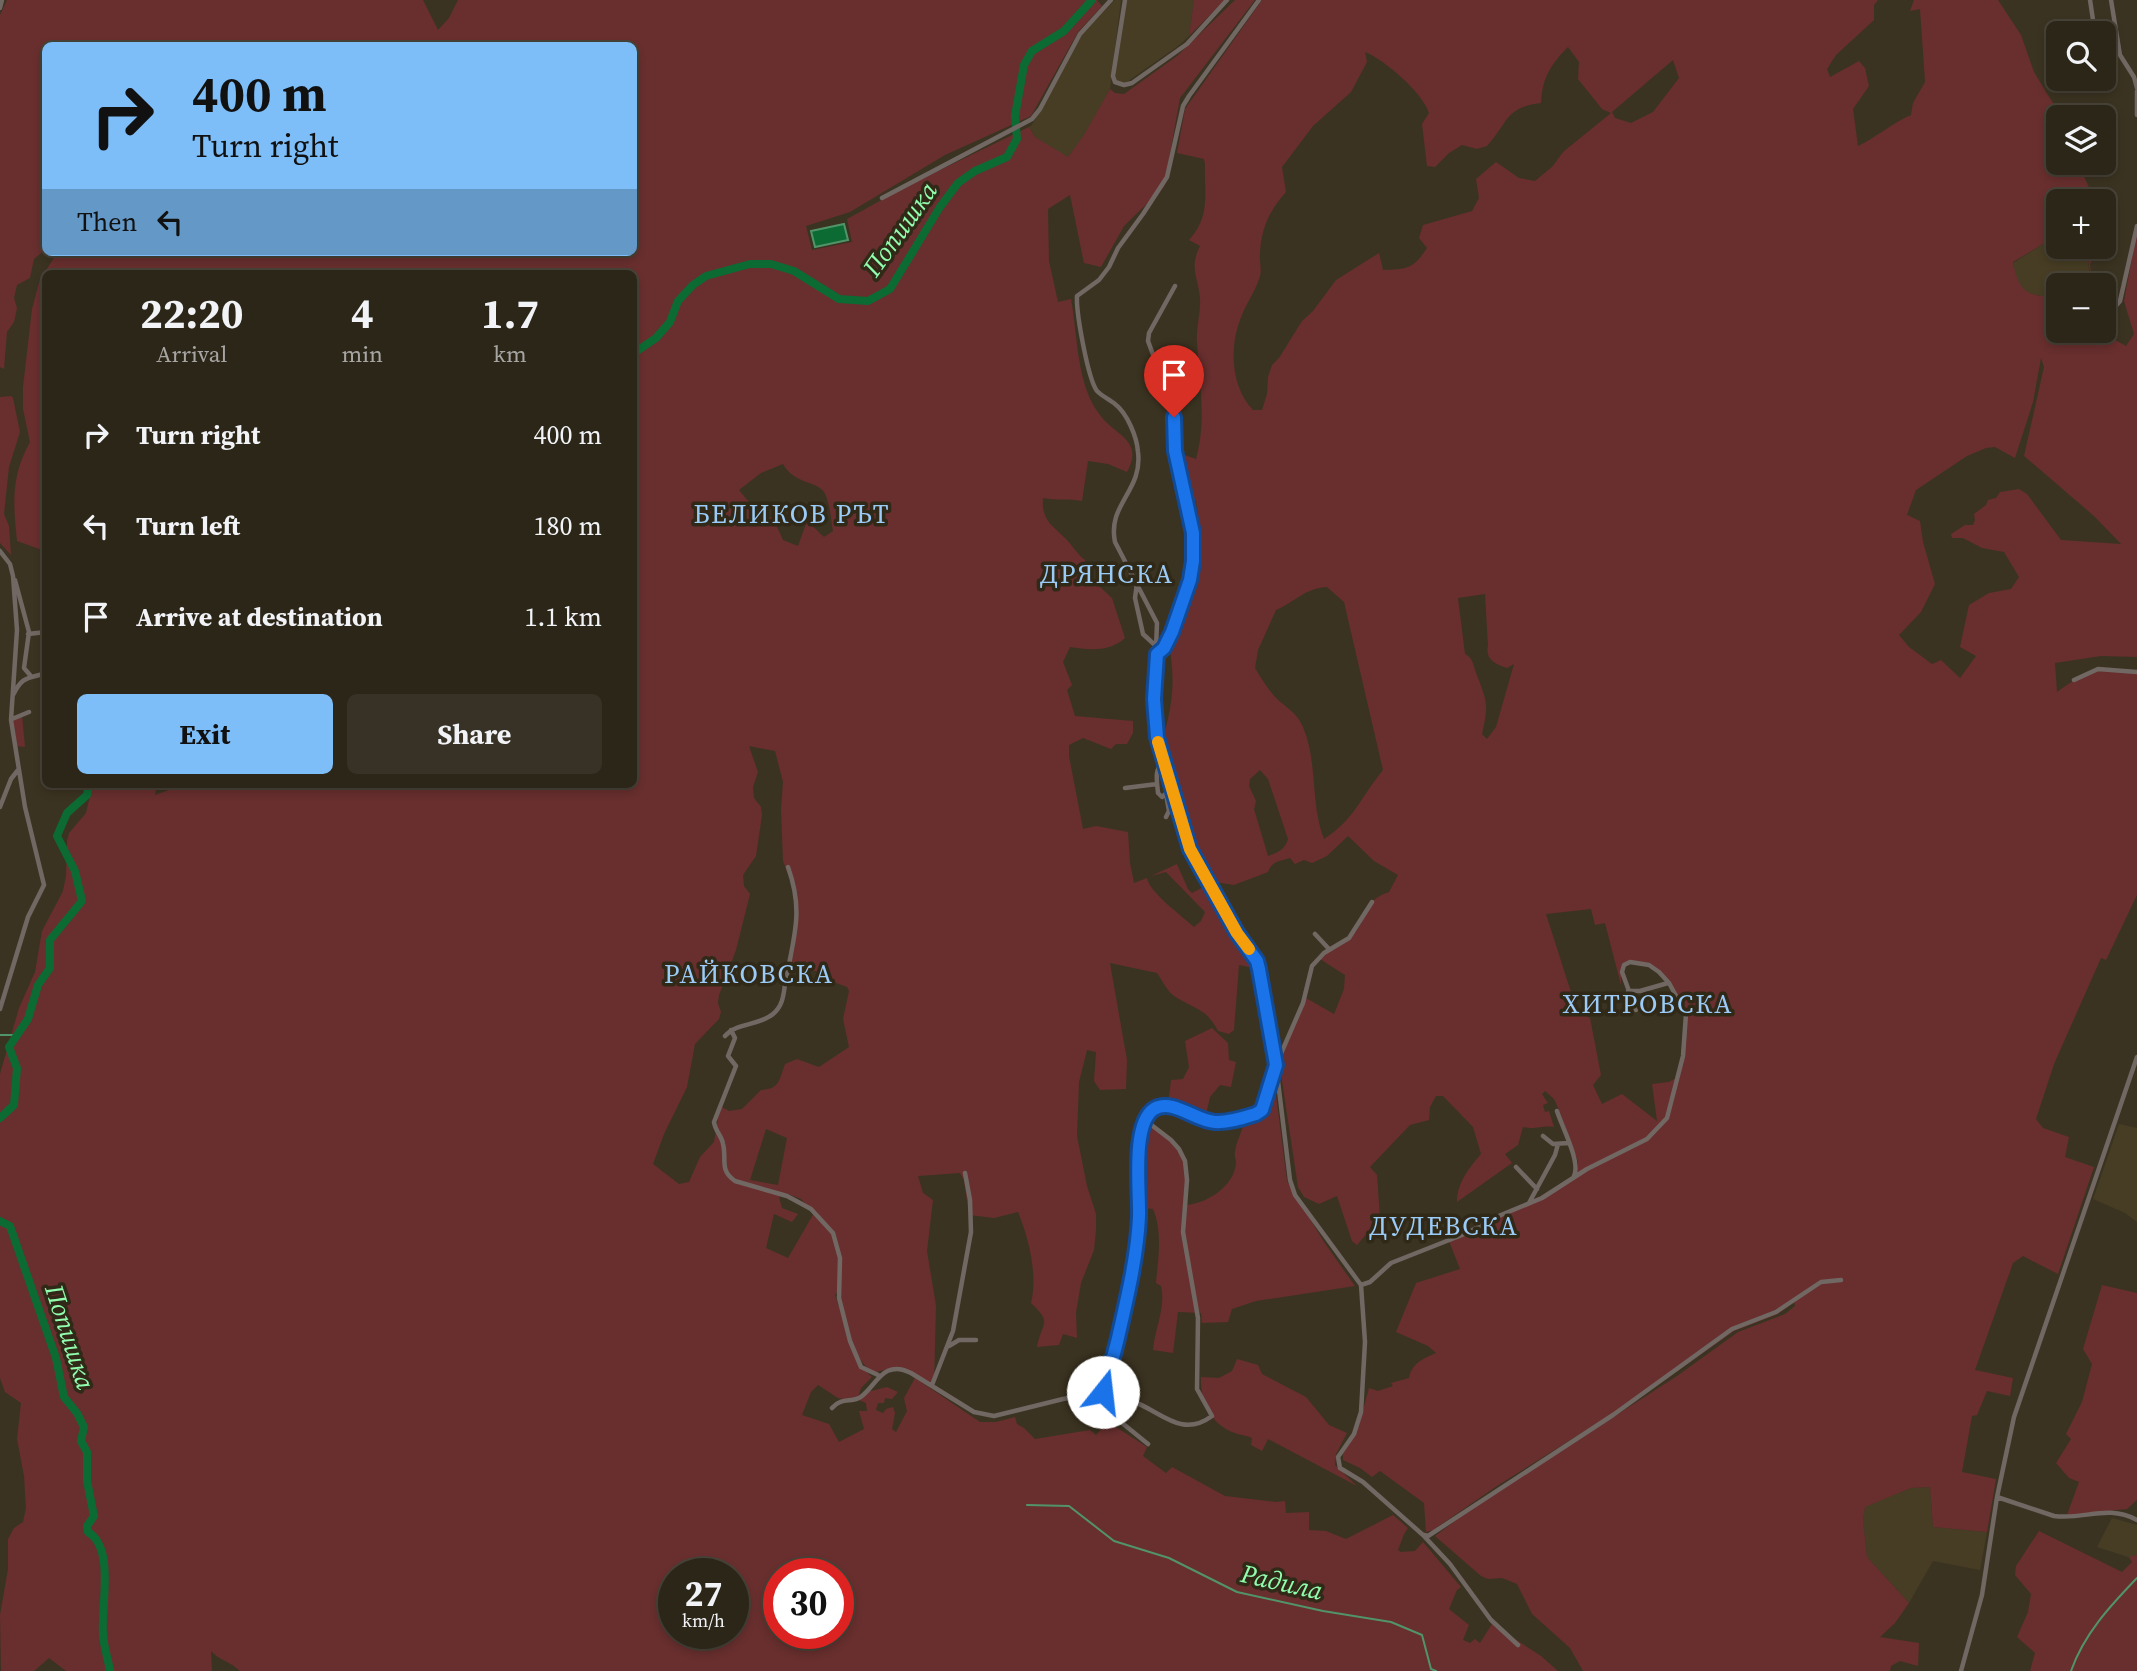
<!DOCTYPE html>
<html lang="en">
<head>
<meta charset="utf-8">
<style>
  body { margin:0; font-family:"Source Serif 4",serif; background:#383226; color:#f1f3f6; height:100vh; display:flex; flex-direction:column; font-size:26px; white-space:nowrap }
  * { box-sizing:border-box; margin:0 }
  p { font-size:23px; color:#a6a5a2 }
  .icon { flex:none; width:38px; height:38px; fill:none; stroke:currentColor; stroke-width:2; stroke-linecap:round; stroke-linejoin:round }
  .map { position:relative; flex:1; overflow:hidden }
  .drawer { position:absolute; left:42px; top:270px; width:595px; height:518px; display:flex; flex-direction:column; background:#2c2619; border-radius:10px; box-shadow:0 4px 10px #0003,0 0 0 2px #484338 }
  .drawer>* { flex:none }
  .top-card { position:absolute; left:42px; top:42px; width:595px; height:214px; border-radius:10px; box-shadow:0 4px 10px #0003,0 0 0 2px #484338; background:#7dbef9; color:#111; overflow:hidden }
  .controls { position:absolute; left:2046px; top:21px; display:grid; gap:14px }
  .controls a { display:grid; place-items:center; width:70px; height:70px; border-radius:10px; background:#2c2619; box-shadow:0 4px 10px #0003,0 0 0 2px #484338; font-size:35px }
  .speed { position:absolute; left:658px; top:1558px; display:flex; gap:14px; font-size:35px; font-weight:700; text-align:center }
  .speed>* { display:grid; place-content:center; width:91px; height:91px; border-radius:50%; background:#2c2619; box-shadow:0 4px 10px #0003,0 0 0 2px #484338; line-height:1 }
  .speed small { font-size:18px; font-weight:400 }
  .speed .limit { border:10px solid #d22; background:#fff; color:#111 }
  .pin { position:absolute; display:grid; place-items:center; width:60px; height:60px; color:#fff; margin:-72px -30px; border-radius:50% 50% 50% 0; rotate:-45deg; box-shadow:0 0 7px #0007 }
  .pin .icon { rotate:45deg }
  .me { position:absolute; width:77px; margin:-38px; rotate:16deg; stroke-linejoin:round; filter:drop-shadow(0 0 5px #0008) }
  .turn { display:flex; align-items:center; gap:24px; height:147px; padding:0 35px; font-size:32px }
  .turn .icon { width:91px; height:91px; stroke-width:2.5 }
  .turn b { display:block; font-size:49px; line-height:60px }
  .then { display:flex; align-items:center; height:66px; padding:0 35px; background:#0003; gap:14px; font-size:26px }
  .eta { display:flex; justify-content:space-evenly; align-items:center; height:119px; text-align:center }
  .eta b { font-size:42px; font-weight:700; line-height:49px }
  .primary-button { display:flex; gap:14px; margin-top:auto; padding:14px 35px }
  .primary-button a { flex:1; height:80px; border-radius:10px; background:#7dbef9; color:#111; font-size:28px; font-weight:700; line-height:80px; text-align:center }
  .primary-button a+a { background:#383226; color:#f1f3f6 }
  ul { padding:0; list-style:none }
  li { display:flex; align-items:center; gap:21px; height:91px; padding:0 35px }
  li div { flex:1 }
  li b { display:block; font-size:26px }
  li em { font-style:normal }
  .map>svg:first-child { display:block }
</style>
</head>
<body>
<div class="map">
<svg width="2137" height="1671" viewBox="0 0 2137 1671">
  <rect width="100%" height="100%" fill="#3b3321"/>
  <path fill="#473d24" d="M1115,0H1121L1110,89L1085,135L1067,158L1035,137L1029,127L1032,125L1083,33Z
    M1123,0H1194L1189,36L1178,46L1124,84L1117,81L1115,73Z
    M2043,244L2086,247L2091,285H2058V297H2046L2028,293L2017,283L2013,263Z
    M2119,1124L2137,1128V1222L2125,1213L2093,1199Z
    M1930,1487L1933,1527L1987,1532L1980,1570L1933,1561L1909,1603L1867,1557L1863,1520L1865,1506L1911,1488Z
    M2112,1518L2137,1525V1555L2130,1557L2131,1558L2097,1547Z"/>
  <path fill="#682f2e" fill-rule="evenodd" d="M7,0H423L438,30L449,18L458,0H1097L1102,6L1078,32L1031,116L945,155L850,212L806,226L812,250L852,242L847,219L905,187L1029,127L1035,137L1068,157L1084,135L1110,89L1115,93L1124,94L1177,56L1235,0H1255L1180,98L1164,187L1124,226L1101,267L1084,263L1070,195L1048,209L1049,261L1058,302L1071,299C1078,336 1076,384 1100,415C1114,435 1145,440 1127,472L1108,464L1088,461L1082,501C1069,498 1056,501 1043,498C1041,520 1052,525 1066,539C1073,546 1077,554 1085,560V567L1079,570L1090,583L1100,587L1112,598L1125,638C1110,652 1089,650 1070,647L1063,662L1072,685L1067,690L1075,716L1133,721V733L1127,744H1116L1111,749L1083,738L1069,745V756L1083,829L1096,826L1128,832L1130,863L1134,883L1147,878C1149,892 1182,916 1194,927L1201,921L1205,912L1166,872L1151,876L1177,864L1188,889L1192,893L1207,885L1254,968L1239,965L1234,1030L1229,1034L1218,1031C1206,1007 1193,1009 1174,996C1167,991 1162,980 1157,973L1110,963L1127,1060L1126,1089L1100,1090L1094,1081L1096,1052L1087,1050L1079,1082L1077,1136L1087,1186L1096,1214V1230L1094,1250L1081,1283L1076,1313L1077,1338L1063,1334L1059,1345L1037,1347C1042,1321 1053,1324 1031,1303C1038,1275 1029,1239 1018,1212L994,1218L969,1215L964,1180L960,1173L918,1176L923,1193L933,1200L927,1251L936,1306L934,1384L895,1367L873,1373C849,1355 845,1317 839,1289L835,1295L858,1364L872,1377L861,1388L857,1401L838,1398L818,1385L811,1392L802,1415L829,1424L839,1442L864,1429L859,1411H867L866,1403L859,1400L867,1389L871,1391L887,1387L898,1392L892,1399L885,1398L884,1403H878L876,1410L883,1413L886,1409L893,1407L895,1413L892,1429L896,1432L907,1411L904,1398L915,1378L980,1422H996L1015,1417L1017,1424L1024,1428L1035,1439L1090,1430L1096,1435L1108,1422L1147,1447L1143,1456L1166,1473L1172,1467L1225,1496L1276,1502L1285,1501L1286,1513L1309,1512V1530L1326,1531L1346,1539L1393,1515L1408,1528L1404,1534L1398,1550L1401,1552L1415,1551L1423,1542L1461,1587L1457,1590L1449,1609L1469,1625L1463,1640L1470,1643L1475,1639L1480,1643L1492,1624L1541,1656L1558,1671H240C231,1662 219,1660 211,1651L212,1671H66L49,1658L34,1671H1L0,1615L8,1569V1539L14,1528L23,1522L26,1508L24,1476L17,1439L21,1403L5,1392L0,1378V1074L19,1008L35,972L42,931L63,891L66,876L67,841L69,833L86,813L90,796L86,784H157L155,795L169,790L174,784H634V273H46L45,551L17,541C13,503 11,476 30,442L23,409V387L32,309L40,279L54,258L49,252H634V46H46L45,250L34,259L30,278L17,285L14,298L17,308L14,322L7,332L4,369L0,367V15ZM783,464C794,484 817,481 824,492C830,502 831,520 833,531L824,537L807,521L798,546L783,540L773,518L754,515L748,501L739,490L761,473ZM749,746L775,751L783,782L781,809L783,861L792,885L796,916L794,952L788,967L816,971L831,981L847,987L849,991L843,1019L849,1047L819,1067L797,1059L785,1064C779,1080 780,1089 761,1090L742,1109L729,1111L720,1106L714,1142L700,1157L689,1182L679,1184L653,1164L664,1134L687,1087L695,1044L719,1019L721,1012L718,1003L719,995L736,950L750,894L744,886L743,875L756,856L762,815L761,807L754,798L753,787L758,772ZM766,1129L787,1138L778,1185L750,1180ZM785,1193L801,1199L814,1213L788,1258L766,1248L774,1214L792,1222L798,1214L782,1208L779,1197ZM674,1573H733V1633H674ZM779,1573H838V1633H779Z
    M1194,0H1225L1189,36Z
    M1262,0H1878L1874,5V20L1836,55L1827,69L1830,77L1859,61L1865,68L1869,86L1853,109L1858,146C1877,137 1892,123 1911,115L1913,103L1925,82L1920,9L1910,11L1914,0H1998L2021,35L2034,72L2051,100L2065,117H2058V163H2078L2095,201H2058V245L2043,244L2013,262C2019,293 2027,296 2058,297V331H2104V327L2109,330L2108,336L2126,346L2134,334L2124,301L2137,231V657L2101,656L2055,663L2057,692C2089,669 2100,667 2137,672V895L2106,960L2101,958L2054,1064L2036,1119L2043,1128L2069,1137L2065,1157L2094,1167L2058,1274L2023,1256L2013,1263L1975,1370L2013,1378L2010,1396L1987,1391L1977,1415L1972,1416L1962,1472L1996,1479L1987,1532L1933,1527L1930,1487L1911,1488L1865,1507L1863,1520L1867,1557L1909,1603L1895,1623L1880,1637L1919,1643L1918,1666L1900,1661L1891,1666L1890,1671H1583L1570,1648L1532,1614L1517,1584L1502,1578L1488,1579L1481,1576L1435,1536L1468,1511L1677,1376L1738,1332L1785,1314L1795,1306L1794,1302L1778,1314L1734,1331L1658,1385L1497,1486L1433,1530L1426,1532L1424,1503L1380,1471L1372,1477L1360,1468L1343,1460V1454L1357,1432L1369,1388L1378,1391L1393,1386L1391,1383L1409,1378C1412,1363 1424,1358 1436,1353L1428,1346L1396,1332L1416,1283L1460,1269L1449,1241L1535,1201L1623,1149L1577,1173L1578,1162L1559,1110L1554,1099L1545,1091L1542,1094L1548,1103L1543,1105L1545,1112L1549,1111L1554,1127C1541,1125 1538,1130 1523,1127L1518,1145L1505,1154L1512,1163L1457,1202C1457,1183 1469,1168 1481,1154L1473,1127L1443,1096H1436L1430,1107L1429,1120L1410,1125L1370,1167L1377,1175L1380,1218L1357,1245L1352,1241L1337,1196L1319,1204L1304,1197L1298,1187L1279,1061L1306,998L1334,1014L1344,989L1345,975L1320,959C1329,949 1343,946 1353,935C1368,919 1363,900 1389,892L1398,875L1374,861L1348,836L1327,856L1312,863L1304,860L1295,864L1290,858C1280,861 1272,861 1268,872L1234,885L1215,882L1192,834L1160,728L1165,731C1174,696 1175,675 1168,639L1182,614L1179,607L1177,611L1172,609L1183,575L1193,574V516L1198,515L1196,501H1190L1176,452L1196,459C1207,421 1199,380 1197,341C1196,327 1201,312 1200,298C1198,276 1189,268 1200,246L1189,240C1211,216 1204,194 1205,164L1204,159L1177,153L1185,109ZM1568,47L1579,62L1578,79L1602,109L1611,113L1563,152L1553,166L1535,181L1519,178L1496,162L1476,179L1479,198L1472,211L1423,225L1419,238L1427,248C1413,269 1408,269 1383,270L1379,253L1336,280L1313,311L1302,321L1279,358L1272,365L1268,377L1267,394L1262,410H1253C1230,386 1229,345 1242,315C1247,302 1256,290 1260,276C1262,269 1259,261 1260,254C1261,229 1269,211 1286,192L1282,167L1313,126L1351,92L1367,62L1365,52C1385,60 1423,93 1429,113L1422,124L1427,166L1435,167L1449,153L1462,145L1477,149L1487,146C1508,123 1505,107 1541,103C1542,78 1551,64 1568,47ZM1673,60L1679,78L1653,112L1631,123L1615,118L1612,112ZM2041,358L2044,367L2024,456L2094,516L2121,544L2061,540L2027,494L2019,489L2000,492L1996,498L1988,500L1986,505L1974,514L1975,520L1973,525H1965L1951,534L1952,538H1963L1982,548L2004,552L2019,577L2011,589L1989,593L1969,605L1960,647L1976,656L1960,678L1941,660L1932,664L1909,647L1899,635L1921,612L1935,584L1923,542L1920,521L1907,515L1916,490L1967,456L1986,448L1995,447L2015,458L2033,402ZM1327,587L1344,602L1383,770C1360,798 1355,819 1324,839C1310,803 1318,762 1303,727C1298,714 1287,708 1277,699C1269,691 1261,678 1255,668L1258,650L1276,610C1295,602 1305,588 1327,587ZM1485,594L1488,646C1485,659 1495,664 1507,668L1514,664L1496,727L1487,739L1482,734C1489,704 1487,701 1476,673C1473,664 1473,658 1465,654L1458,598ZM1260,770L1268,779L1288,839C1285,850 1278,852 1268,856L1254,809L1256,801L1249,786L1250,779ZM1591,909L1595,925L1605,923L1621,985V967C1649,948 1687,998 1687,1023C1686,1041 1680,1062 1676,1078L1669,1082L1652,1084L1657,1121L1622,1094L1602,1104L1593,1085L1601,1075L1590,1018L1577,1011L1546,914Z
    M2086,247H2103L2106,254L2101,255L2097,251L2090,264L2092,285Z
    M11,396L13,398L20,432L9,467L4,514L9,526L11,555L0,543V397Z
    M22,715L25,747L17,746L13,720Z
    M1212,1028L1228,1043L1229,1060L1236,1062L1231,1087L1220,1085L1210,1097L1207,1110L1211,1117L1176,1103L1169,1097L1171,1080L1183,1079L1189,1067L1185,1041Z
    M1274,1079L1287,1181L1324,1242L1355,1286L1256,1301L1232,1309L1228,1322L1202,1323L1201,1313L1178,1312L1173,1353L1153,1350C1155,1328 1166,1307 1161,1286L1156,1283C1158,1259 1163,1232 1153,1209L1142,1208L1144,1138L1149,1121L1162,1131L1186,1161L1185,1205C1206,1204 1234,1187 1236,1163C1236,1159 1234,1156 1235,1152C1236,1141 1243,1131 1244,1121C1268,1111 1267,1102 1274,1079Z
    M2102,1285L2137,1293V1500L2127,1509L2067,1515L2079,1482L2069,1478L2056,1463L2071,1439L2066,1434L2082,1402L2092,1364L2083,1349Z
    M1237,1359L1258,1365L1262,1374L1306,1397L1329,1425L1347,1433L1336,1454L1335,1465L1357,1486L1268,1439L1262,1451L1251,1445L1252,1438C1246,1435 1240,1435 1235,1433C1211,1425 1200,1401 1201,1377L1219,1378L1232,1371Z
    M2039,1531L2122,1572L2132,1562L2129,1557L2137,1555V1671H2030L2035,1653L2017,1637L2028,1612L2031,1594L2015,1575L2016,1566Z"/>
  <path fill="#0c6b33" stroke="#529469" stroke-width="2" d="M844,224L848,240L815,247L811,231Z"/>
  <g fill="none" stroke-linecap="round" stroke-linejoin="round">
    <path stroke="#529469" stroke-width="2" d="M0,1035H17
      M1027,1505L1069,1506L1114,1541L1169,1558L1237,1592L1323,1611L1391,1622L1422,1635L1431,1669L1436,1671
      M2071,1671C2084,1634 2110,1606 2137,1578"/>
    <path stroke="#0c6b33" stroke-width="8" d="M634,353L656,338L670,322L678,301L693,285L706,276L750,264H771L794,271L839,299L868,301L890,289L940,207L958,183L975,171L1007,157L1017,139L1015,116L1024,65L1032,51L1064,31L1092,0
      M0,1118L14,1105L17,1068L9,1047L28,1019L38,985L50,968V940L82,901L75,871L57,836L67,813L87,795L89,784
      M0,1221L10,1226L56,1358L64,1397L77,1413L84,1427L81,1441L87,1452V1481L94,1516L87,1526L88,1532C115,1548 101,1605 103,1633C103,1645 108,1658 110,1671"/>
    <path stroke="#716863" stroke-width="4.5" d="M1125,0L1113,76L1115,82L1124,85L1132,83L1187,44L1227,0
      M1259,0L1189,96L1183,106L1167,177L1143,214L1118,248L1109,267L1099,280L1077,296C1076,313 1088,379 1097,391C1102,396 1110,400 1115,404C1127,413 1137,437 1138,452C1143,491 1107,504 1115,542L1157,623L1154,699L1157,737L1190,849L1237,933L1257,961L1259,969L1276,1065L1290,1180L1295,1195L1361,1285L1365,1342L1361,1412L1354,1434L1338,1457L1340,1468L1363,1482L1423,1535L1450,1564L1491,1620L1518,1645
      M2090,0L2095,33
      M2111,0L2120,55L2134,77L2137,88
      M0,8L2,0
      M2104,39L2116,38
      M2137,91V115
      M882,198L1032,119L1040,109L1080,34L1111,0
      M2104,310L2115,307L2120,301L2137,226
      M0,551L10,564L13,576L17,630L11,720L25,807L44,885L28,917L0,1009
      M15,580L29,632L24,668L30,675
      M1137,583L1135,598L1143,634L1157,647
      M28,634L46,632
      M1157,653L1164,648L1172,632L1190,580L1193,561V533L1175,451L1173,409L1148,341L1149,333L1175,286
      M2074,680L2098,669L2137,672
      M13,695C23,675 28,679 46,673
      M12,719L29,712
      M1163,762C1154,770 1157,781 1158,793L1162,797L1171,789
      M1125,788L1157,784
      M1166,794L1169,811L1166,817
      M0,807L11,779L18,770
      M1315,934L1329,949
      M1628,991H1640L1668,983
      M731,1030L735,1038L728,1056L736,1066L714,1122C715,1131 722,1136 723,1144C727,1160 719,1170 735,1181L787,1196L800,1203L811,1209L833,1233L840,1258L839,1298L850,1341L861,1367L878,1375
      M725,1036C737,1022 759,1026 773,1014C786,1003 783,988 787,974C795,933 803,909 788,867
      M1557,1111C1562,1127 1581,1162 1574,1176
      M1543,1136L1553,1144L1568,1143
      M1516,1167L1537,1189
      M1529,1203L1555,1155L1558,1144
      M1361,1285L1370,1282L1391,1263L1467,1233L1501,1215L1542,1198L1587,1169L1647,1139L1667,1118L1683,1056L1686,1014L1669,983L1659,972L1649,965L1630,962L1624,965L1622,972L1636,1010
      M949,1346L959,1340H976
      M932,1385L953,1331L971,1232L970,1200L965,1173
      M1105,1395C1113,1397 1123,1398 1132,1401C1161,1411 1181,1439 1212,1416L1197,1389L1198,1318L1183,1232L1187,1180L1185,1161L1179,1149L1171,1140L1145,1120
      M1105,1396L1111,1414L1148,1444
      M832,1408C842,1396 853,1404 862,1396C877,1384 884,1359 911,1373L974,1412L994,1416L1063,1399L1105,1392L1135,1252L1139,1217V1140L1145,1120L1153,1110L1162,1107L1176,1108L1199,1119L1213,1122L1243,1118L1260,1113L1269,1081L1303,1003L1312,966L1324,953L1349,938L1372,902
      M1997,1497L2054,1516C2085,1520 2107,1504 2137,1520
      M1424,1535L1428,1536L1613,1415L1732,1329L1776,1312L1821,1282L1841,1280
      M1961,1671L1982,1595L1997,1497L2014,1417L2137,1057"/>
  </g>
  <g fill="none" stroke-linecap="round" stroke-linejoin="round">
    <defs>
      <path id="route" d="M1103,1392L1107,1390C1108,1372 1114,1355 1118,1338C1127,1298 1137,1258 1139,1217C1140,1192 1131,1124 1154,1109C1173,1098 1195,1121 1215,1122C1228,1123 1243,1118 1256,1114L1262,1110L1276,1065L1259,969L1257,961L1237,933L1190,849L1157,737L1154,699L1157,654L1164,648L1172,632L1190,580L1193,561V533L1175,451L1174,417"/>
    </defs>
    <use href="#route" stroke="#114b97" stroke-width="18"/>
    <use href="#route" stroke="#1a73e8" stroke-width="12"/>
    <path stroke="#f59e0b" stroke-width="12" d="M1158,742L1190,849L1237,933L1249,949"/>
  </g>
  <g text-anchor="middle" stroke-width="7" stroke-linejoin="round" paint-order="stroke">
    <g font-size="26" font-style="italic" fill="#91fead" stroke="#312918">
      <text transform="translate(900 229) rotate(-55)" y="9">Попишка</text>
      <text transform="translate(70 1337) rotate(72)" y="9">Попишка</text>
      <text transform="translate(1282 1582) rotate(13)" y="9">Радила</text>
    </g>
    <g font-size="26" letter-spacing="2" fill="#9bcbf7" stroke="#312918">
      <text x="792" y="523">БЕЛИКОВ РЪТ</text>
      <text x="1107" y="583">ДРЯНСКА</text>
      <text x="749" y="983">РАЙКОВСКА</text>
      <text x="1648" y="1013">ХИТРОВСКА</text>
      <text x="1444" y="1235">ДУДЕВСКА</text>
    </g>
  </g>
</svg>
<div class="controls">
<a><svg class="icon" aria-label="search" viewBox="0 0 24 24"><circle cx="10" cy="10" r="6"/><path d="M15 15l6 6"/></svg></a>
<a><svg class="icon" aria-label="layers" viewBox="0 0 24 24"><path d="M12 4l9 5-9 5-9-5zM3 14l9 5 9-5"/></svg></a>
<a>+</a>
<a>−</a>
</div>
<div class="speed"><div>27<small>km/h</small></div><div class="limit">30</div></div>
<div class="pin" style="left:1174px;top:417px;background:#d93025"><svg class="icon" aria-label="arrive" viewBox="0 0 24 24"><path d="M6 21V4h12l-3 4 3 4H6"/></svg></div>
<svg class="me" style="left:1103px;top:1392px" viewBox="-20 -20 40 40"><circle r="19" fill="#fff"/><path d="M0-13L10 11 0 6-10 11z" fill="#1a73e8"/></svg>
<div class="top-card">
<div class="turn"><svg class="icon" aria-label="right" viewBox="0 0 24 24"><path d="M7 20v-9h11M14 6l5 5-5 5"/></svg><div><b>400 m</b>Turn right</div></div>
<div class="then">Then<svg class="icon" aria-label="left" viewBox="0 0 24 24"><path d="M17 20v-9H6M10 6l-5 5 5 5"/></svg></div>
</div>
<section class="drawer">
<div class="eta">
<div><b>22:20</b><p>Arrival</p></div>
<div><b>4</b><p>min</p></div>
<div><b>1.7</b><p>km</p></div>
</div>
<ul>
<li><svg class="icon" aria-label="right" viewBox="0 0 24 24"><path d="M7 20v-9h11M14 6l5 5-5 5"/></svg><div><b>Turn right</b></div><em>400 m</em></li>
<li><svg class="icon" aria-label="left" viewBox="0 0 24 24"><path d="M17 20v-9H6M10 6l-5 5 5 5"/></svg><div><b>Turn left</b></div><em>180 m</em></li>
<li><svg class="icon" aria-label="arrive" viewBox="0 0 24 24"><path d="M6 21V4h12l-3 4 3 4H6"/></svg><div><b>Arrive at destination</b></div><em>1.1 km</em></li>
</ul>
<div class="primary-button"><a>Exit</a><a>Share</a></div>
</section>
</div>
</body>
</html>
